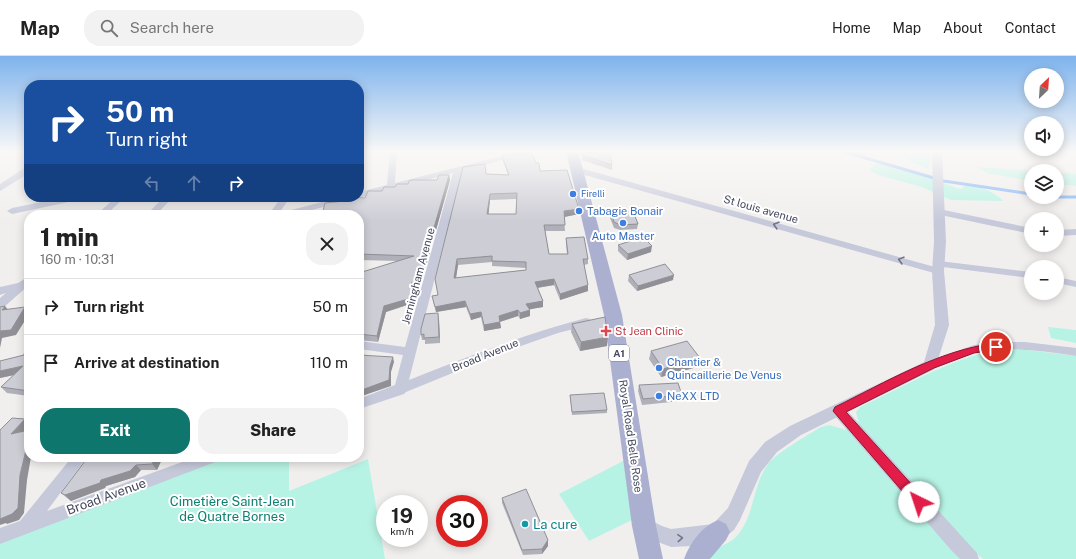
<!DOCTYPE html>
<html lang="en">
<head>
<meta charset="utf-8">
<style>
  body { margin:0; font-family:"Public Sans",sans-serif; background:#f2f2f2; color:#222; height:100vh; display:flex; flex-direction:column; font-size:15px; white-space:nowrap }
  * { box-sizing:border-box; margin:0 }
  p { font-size:13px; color:#767676 }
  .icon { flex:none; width:22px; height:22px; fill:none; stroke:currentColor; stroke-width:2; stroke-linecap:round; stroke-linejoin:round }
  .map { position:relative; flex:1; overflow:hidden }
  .side { position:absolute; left:24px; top:154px; width:340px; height:252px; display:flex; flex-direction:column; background:#fff; border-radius:16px; box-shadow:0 2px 10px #0003 }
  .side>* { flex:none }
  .top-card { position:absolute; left:24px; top:24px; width:340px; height:122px; border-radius:16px; box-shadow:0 2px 10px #0003; background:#1a4fa0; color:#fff; overflow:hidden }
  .needle { width:26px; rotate:25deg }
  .fabs { position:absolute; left:1024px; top:12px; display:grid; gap:8px }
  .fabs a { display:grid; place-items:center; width:40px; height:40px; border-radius:50%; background:#fff; box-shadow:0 2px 10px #0003; font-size:20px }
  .speed { position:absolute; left:376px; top:439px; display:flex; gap:8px; font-size:20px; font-weight:700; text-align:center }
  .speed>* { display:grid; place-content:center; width:52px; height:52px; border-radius:50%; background:#fff; box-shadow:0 2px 10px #0003; line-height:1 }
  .speed small { font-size:10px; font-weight:400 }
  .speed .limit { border:6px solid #d22; background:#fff; color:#111 }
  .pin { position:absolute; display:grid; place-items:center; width:34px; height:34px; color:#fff; margin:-17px; border:2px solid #fff; border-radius:50%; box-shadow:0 1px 4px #0007 }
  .me { position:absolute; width:44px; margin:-22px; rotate:319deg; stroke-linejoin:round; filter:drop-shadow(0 0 3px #0008) }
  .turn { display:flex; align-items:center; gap:14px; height:84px; padding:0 16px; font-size:18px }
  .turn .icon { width:52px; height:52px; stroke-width:2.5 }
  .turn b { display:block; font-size:28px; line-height:34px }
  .lanes { display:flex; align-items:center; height:38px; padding:0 16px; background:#0003; justify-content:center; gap:20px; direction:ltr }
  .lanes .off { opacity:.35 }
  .round { display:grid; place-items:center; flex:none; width:42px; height:42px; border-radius:16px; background:#f2f2f2 }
  .head { display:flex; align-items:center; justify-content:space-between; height:68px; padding:0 16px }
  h1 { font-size:24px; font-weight:800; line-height:30px }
  .action { display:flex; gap:8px; margin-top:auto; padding:8px 16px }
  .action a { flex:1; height:46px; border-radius:16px; background:#0f766e; color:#fff; font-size:16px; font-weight:800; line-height:46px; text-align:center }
  .action a+a { background:#f2f2f2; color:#222 }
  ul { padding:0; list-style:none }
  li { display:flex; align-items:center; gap:12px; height:56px; padding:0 16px; border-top:1px solid #e0e0e0 }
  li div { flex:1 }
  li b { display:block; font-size:15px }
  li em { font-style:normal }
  header { display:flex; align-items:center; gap:24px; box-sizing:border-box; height:56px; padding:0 20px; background:#fff; border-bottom:1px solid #e0e0e0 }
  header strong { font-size:19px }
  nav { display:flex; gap:22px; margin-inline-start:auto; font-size:14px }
  .search { width:280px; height:36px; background:#f2f2f2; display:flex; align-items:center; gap:10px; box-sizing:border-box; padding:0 14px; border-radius:16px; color:#767676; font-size:15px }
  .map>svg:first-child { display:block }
</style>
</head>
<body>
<header>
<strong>Map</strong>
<div class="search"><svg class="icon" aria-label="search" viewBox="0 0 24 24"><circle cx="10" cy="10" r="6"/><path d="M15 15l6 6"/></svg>Search here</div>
<nav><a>Home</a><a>Map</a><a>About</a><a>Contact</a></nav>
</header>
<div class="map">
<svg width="1076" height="503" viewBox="0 0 1076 503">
  <rect width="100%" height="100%" fill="#f1efee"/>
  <path fill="#b7f3e4" d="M877,95H930L929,113L913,107L902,100Z
    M880,107L922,118L956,132L962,133L966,128C977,129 996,136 1003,145L951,144L922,131L878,119L869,114L874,108Z
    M978,111L1035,115H1031V125L987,117Z
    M1057,116L1076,118V130L1057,128Z
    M1048,271L1076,274V287L1051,282Z
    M1028,294L1076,300V503H983L970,493L859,368L856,356L860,351C899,333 938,310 979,298C994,294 1012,294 1028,294Z
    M829,369L847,374L960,503H703C712,491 727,490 736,481C755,460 752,430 768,408C776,397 808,379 821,371Z
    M224,401H289V435L368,403L385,503H0V484Z
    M625,404L640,460L589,485L559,438Z"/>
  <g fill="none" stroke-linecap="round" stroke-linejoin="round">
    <path stroke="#80b2f5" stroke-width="3" d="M842,95L944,125L1031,138
      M1057,141H1076"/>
    <path fill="#c6c9da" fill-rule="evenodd" d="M390,95L397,96L395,127L522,95H534L462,115L409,324C467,301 525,278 586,262L590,263L592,266L590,269L558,277L504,296L406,336L404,338L359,353V343L395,329L403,299L359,293V285L405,291L453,117L359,142L357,141H359V136L387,129Z
      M26,111H29V117L0,135V128Z
      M574,112H580L942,213L943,215L938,218L934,217L574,116Z
      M66,141H82L78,144L12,158L7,155L12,152Z
      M116,141H125L106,159H96Z
      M164,141H173L156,159H146Z
      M282,141H290L278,159H268Z
      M341,141H355L354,143L293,159H278L280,157Z
      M939,153L1031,172V178L936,158V154Z
      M1076,173V179L1057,180V174Z
      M939,205L1031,216V222L935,210L934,208Z
      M29,220V229L4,251L0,252V242L6,237L0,239V231L18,227Z
      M1057,221L1076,225V231L1057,227Z
      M1025,286L1076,292V300C1043,295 1007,290 974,297C959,301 945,309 930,314L926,312L924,309L926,306L974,289L999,286Z
      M839,350L844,351L977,497L979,503H960L951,494L834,359L832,355L834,351Z
      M72,401H87L47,455L196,401H220L218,405L0,488V472L20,465Z"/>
    <path fill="#c6c9da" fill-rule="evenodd" d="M932,95H942L946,186L944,215L949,269L935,313L801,379L777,396L761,416L740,464L734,474L724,482L713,486L693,490L671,491L645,481L638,476L635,470L638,464L644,461L662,470L671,473L713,468L728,452L749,405L765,386L790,370L924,306L935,269L932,215L934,186Z"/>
    <path fill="#abb0d0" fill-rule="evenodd" d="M566,95H578L622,259L656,470L663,503H639L632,470L604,259Z
      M718,464L726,468L730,476L726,484L710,503H684C690,487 701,471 718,464Z"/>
  </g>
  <path fill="#b0b0b8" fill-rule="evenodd" d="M588,95H598L599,97L612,109V114L582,104V97H588Z
    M514,99L536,107L540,115L579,153V158L564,161L565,175H545L549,198H567L566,188V182L588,203V208L584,209L588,229V235L560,244L554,229L538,232L543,245V251L529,253L530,260L520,263L518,260L500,266L501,272L484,275L481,261L471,264L466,251L436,256L432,240L438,239L435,223L486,118L508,119L503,105L502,100ZM516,143V158H488L490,144ZM492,206V210L526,212V214L456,222L458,209Z
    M449,119L450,124L420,231L414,232L416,236L417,241L416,246L386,256L378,286L359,284V217L398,205L359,204V159L345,145L365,142L395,131L437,124Z
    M611,156L638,168L637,173L620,174L614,172L610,162Z
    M618,189L651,196L627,204L618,195Z
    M629,219L673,224L637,235L628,225Z
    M439,263L440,287L425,288V284H422L421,279Z
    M572,268L607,290L580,295L571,276Z
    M29,276V340L7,337L1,331L14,319L0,322V305L24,299L29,293Z
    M651,295L697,311L661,321L649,303Z
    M639,329L682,339L681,345L642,349L638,335Z
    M570,339L607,354V357L572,359Z
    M88,401H167H163L157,414H141L135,421L106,430L105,432L71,445L67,442L61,437Z
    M502,442L548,484V490L542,498L523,499L502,447Z"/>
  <path fill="#909096" d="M449,119L450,124L420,231L413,232L411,227Z
    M490,138V144L488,164L487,158Z
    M579,153V158L564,161V155Z
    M652,190L651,196L627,204L628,198Z
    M457,203L458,209L455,228L454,222Z
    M674,219L673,224L637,235L638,230Z
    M554,223V229L535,232V226Z
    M588,229V235L560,244V238Z
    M416,236L417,241L416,246L386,256L378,286L377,280L384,250Z
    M465,245L466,251L436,256L435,251Z
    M543,245V251L526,254V248Z
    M5,250L10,256L2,254Z
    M25,251L29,258L16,279L2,282L0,292V275Z
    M518,254V260L499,266V260Z
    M530,254V260L520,263V257Z
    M481,256V261L471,264L470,258Z
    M438,257L439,263L440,287L439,281Z
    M500,266L501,272L484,275V269Z
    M608,281L607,290L580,295L581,286Z
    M393,301L394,306L391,316V330L359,341V335L390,310Z
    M700,302L697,311L661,321L663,313Z
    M23,310L28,316L0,322V315Z
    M25,363L29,367V371L17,384L11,378Z
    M29,393V401H31L27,424L24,457L19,464L7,468L6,467L0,469V461L20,419L26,394Z
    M156,401H163L157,414L152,408Z
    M136,409L141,414L135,421L106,430L105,432L71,445L65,439Z
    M548,484V490L542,498V493Z"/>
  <path fill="#cdcdd6" stroke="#909096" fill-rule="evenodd" d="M589,95H598L599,96H589Z
    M513,97L514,99L532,97L536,107H539L540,115L567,114L579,153L564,155L565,169H544L549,198H568L566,182L584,181L588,203H583L588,229L560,238L554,223L535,226L543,245L526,248L530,254L520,257L518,254L499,260L500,266L484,269L481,256L470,258L465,245L435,251L432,240L438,239L435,223L463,111L485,108L486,118L509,119L502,100ZM517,137L516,158H487L490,138ZM492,200V205L526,206V214L454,222L457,203Z
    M582,97H610L612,109L582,99Z
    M439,119H449L419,225L411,227L416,236L415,241L384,250L377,280L359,278V217L414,200L359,198V159H322L325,147L345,145L347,141L365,142L368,135H382L384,131H395L397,128H408L409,125L412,124H437Z
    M633,155L638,168L620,169L614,166L611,156Z
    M292,156L293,159H277Z
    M643,181L652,190L628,198L618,189Z
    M665,208L674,219L638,230L629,219Z
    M5,250L2,254L25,251L11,274L0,275V251Z
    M438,257L439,281L424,282V278L421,279V273L425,258Z
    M605,261L608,281L581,286L572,268Z
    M29,276V335L1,331L23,310L0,315V305L24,299L25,294L29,293Z
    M687,285L700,302L663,313L651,295Z
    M359,299L393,301L390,310L389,324L359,335Z
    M678,327L682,339L643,343L639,329Z
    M604,337L607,354L572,356L570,339Z
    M12,362L25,363L11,378L29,374V393L26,394L20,419L18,452L12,458L0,463V374Z
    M88,401H156L152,408L136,409L130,415L101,424L100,427L65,439L61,437Z
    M526,433L548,484L542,493L522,494L502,442Z"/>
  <defs><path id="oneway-chevron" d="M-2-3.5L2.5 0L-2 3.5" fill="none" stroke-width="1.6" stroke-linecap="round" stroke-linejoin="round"/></defs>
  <g stroke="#727589">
    <use href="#oneway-chevron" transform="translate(776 169) rotate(-164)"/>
    <use href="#oneway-chevron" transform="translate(901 204) rotate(-164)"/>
    <use href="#oneway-chevron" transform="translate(680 482) rotate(-3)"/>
  </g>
  <linearGradient id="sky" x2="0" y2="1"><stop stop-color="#7eb3ed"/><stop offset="0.58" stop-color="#f9f8f7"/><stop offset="1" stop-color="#f9f8f7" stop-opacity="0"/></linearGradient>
  <rect width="1076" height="165" fill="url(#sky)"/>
  <path fill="#e11d48" stroke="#92132f" d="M996,287L1001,291L1000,293L974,297L934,312L846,356L924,442L926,446L924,450L919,452L915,450L833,355L835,351C886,326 939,294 996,287Z"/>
  <g fill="#3f7fe0" stroke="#fff" stroke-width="1.5">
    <circle cx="573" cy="138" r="4"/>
    <circle cx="579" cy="155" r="4"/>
    <circle cx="623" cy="167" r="4"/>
    <circle cx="659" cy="312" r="4"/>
    <circle cx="659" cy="340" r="4"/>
  </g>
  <path fill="#e0444e" stroke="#fff" stroke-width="1.5" d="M604 269h4v4h4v4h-4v4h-4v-4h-4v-4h4z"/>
  <circle fill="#0f9aa8" stroke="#fff" stroke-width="1.5" cx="525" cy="468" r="4"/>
  <g text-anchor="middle" stroke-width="4" stroke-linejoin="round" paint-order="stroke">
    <g font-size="9" fill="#366cbe" stroke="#fff" text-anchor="start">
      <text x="581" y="141">Firelli</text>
    </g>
    <rect fill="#fff" stroke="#7c7f8e" stroke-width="1" x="609" y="289" width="20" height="16" rx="3"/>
    <g font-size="10" font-weight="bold" fill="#44485d">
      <text x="619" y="301">A1</text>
    </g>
    <g font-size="11" fill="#44485d" stroke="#fff">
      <text transform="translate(761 153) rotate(16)" y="4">St louis avenue</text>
      <text transform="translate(418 220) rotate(-75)" y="4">Jerningham Avenue</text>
      <text transform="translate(485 299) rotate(-22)" y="4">Broad Avenue</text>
      <text transform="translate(631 380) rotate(82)" y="4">Royal Road Belle Rose</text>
    </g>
    <g font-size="11" fill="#366cbe" stroke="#fff" text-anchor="start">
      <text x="587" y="159">Tabagie Bonair</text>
      <text x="623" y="184" text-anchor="middle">Auto Master</text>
      <text x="667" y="310">Chantier &amp;<tspan x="667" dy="13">Quincaillerie De Venus</tspan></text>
      <text x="667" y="344">NeXX LTD</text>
    </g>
    <g font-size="11" fill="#be3a42" stroke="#fff" text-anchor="start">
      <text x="615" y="279">St Jean Clinic</text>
    </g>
    <g font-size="13" fill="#44485d" stroke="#fff">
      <text transform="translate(106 440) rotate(-20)" y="5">Broad Avenue</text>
    </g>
    <g font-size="13" fill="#0d8071" stroke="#fff">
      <text x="232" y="450">Cimetière Saint-Jean<tspan x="232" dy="15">de Quatre Bornes</tspan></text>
    </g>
    <g font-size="13" fill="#0d838f" stroke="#fff" text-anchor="start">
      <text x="533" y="473">La cure</text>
    </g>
  </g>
</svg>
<div class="fabs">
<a><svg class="needle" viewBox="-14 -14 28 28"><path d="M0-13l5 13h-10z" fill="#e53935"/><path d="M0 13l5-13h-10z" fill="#767676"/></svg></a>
<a><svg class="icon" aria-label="sound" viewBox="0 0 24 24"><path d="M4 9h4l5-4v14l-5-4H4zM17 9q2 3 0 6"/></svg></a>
<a><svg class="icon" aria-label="layers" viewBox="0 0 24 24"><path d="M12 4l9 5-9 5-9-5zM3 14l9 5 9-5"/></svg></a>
<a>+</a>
<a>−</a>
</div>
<div class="speed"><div>19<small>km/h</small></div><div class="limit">30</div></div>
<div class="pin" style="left:996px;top:291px;background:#d93025"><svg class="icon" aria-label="arrive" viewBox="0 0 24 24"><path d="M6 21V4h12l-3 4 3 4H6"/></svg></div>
<svg class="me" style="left:919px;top:446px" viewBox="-20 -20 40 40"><circle r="19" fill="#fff"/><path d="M0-13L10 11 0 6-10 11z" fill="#e11d48"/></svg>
<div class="top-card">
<div class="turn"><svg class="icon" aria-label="right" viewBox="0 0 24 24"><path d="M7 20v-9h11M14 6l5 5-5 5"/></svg><div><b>50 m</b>Turn right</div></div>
<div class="lanes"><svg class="icon off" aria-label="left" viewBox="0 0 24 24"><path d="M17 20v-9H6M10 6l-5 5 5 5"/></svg><svg class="icon off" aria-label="ahead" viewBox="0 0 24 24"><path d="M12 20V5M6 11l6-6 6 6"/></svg><svg class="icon" aria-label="right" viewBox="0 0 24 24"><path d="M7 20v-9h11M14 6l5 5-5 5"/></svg></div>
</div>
<section class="side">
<div class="head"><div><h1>1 min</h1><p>160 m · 10:31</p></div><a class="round"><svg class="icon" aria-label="close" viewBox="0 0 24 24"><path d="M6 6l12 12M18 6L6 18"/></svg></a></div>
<ul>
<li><svg class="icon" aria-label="right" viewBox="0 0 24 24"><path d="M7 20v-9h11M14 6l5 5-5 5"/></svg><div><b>Turn right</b></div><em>50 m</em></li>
<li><svg class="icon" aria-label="arrive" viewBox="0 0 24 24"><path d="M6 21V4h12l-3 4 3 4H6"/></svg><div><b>Arrive at destination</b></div><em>110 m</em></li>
</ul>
<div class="action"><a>Exit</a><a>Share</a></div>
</section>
</div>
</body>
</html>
